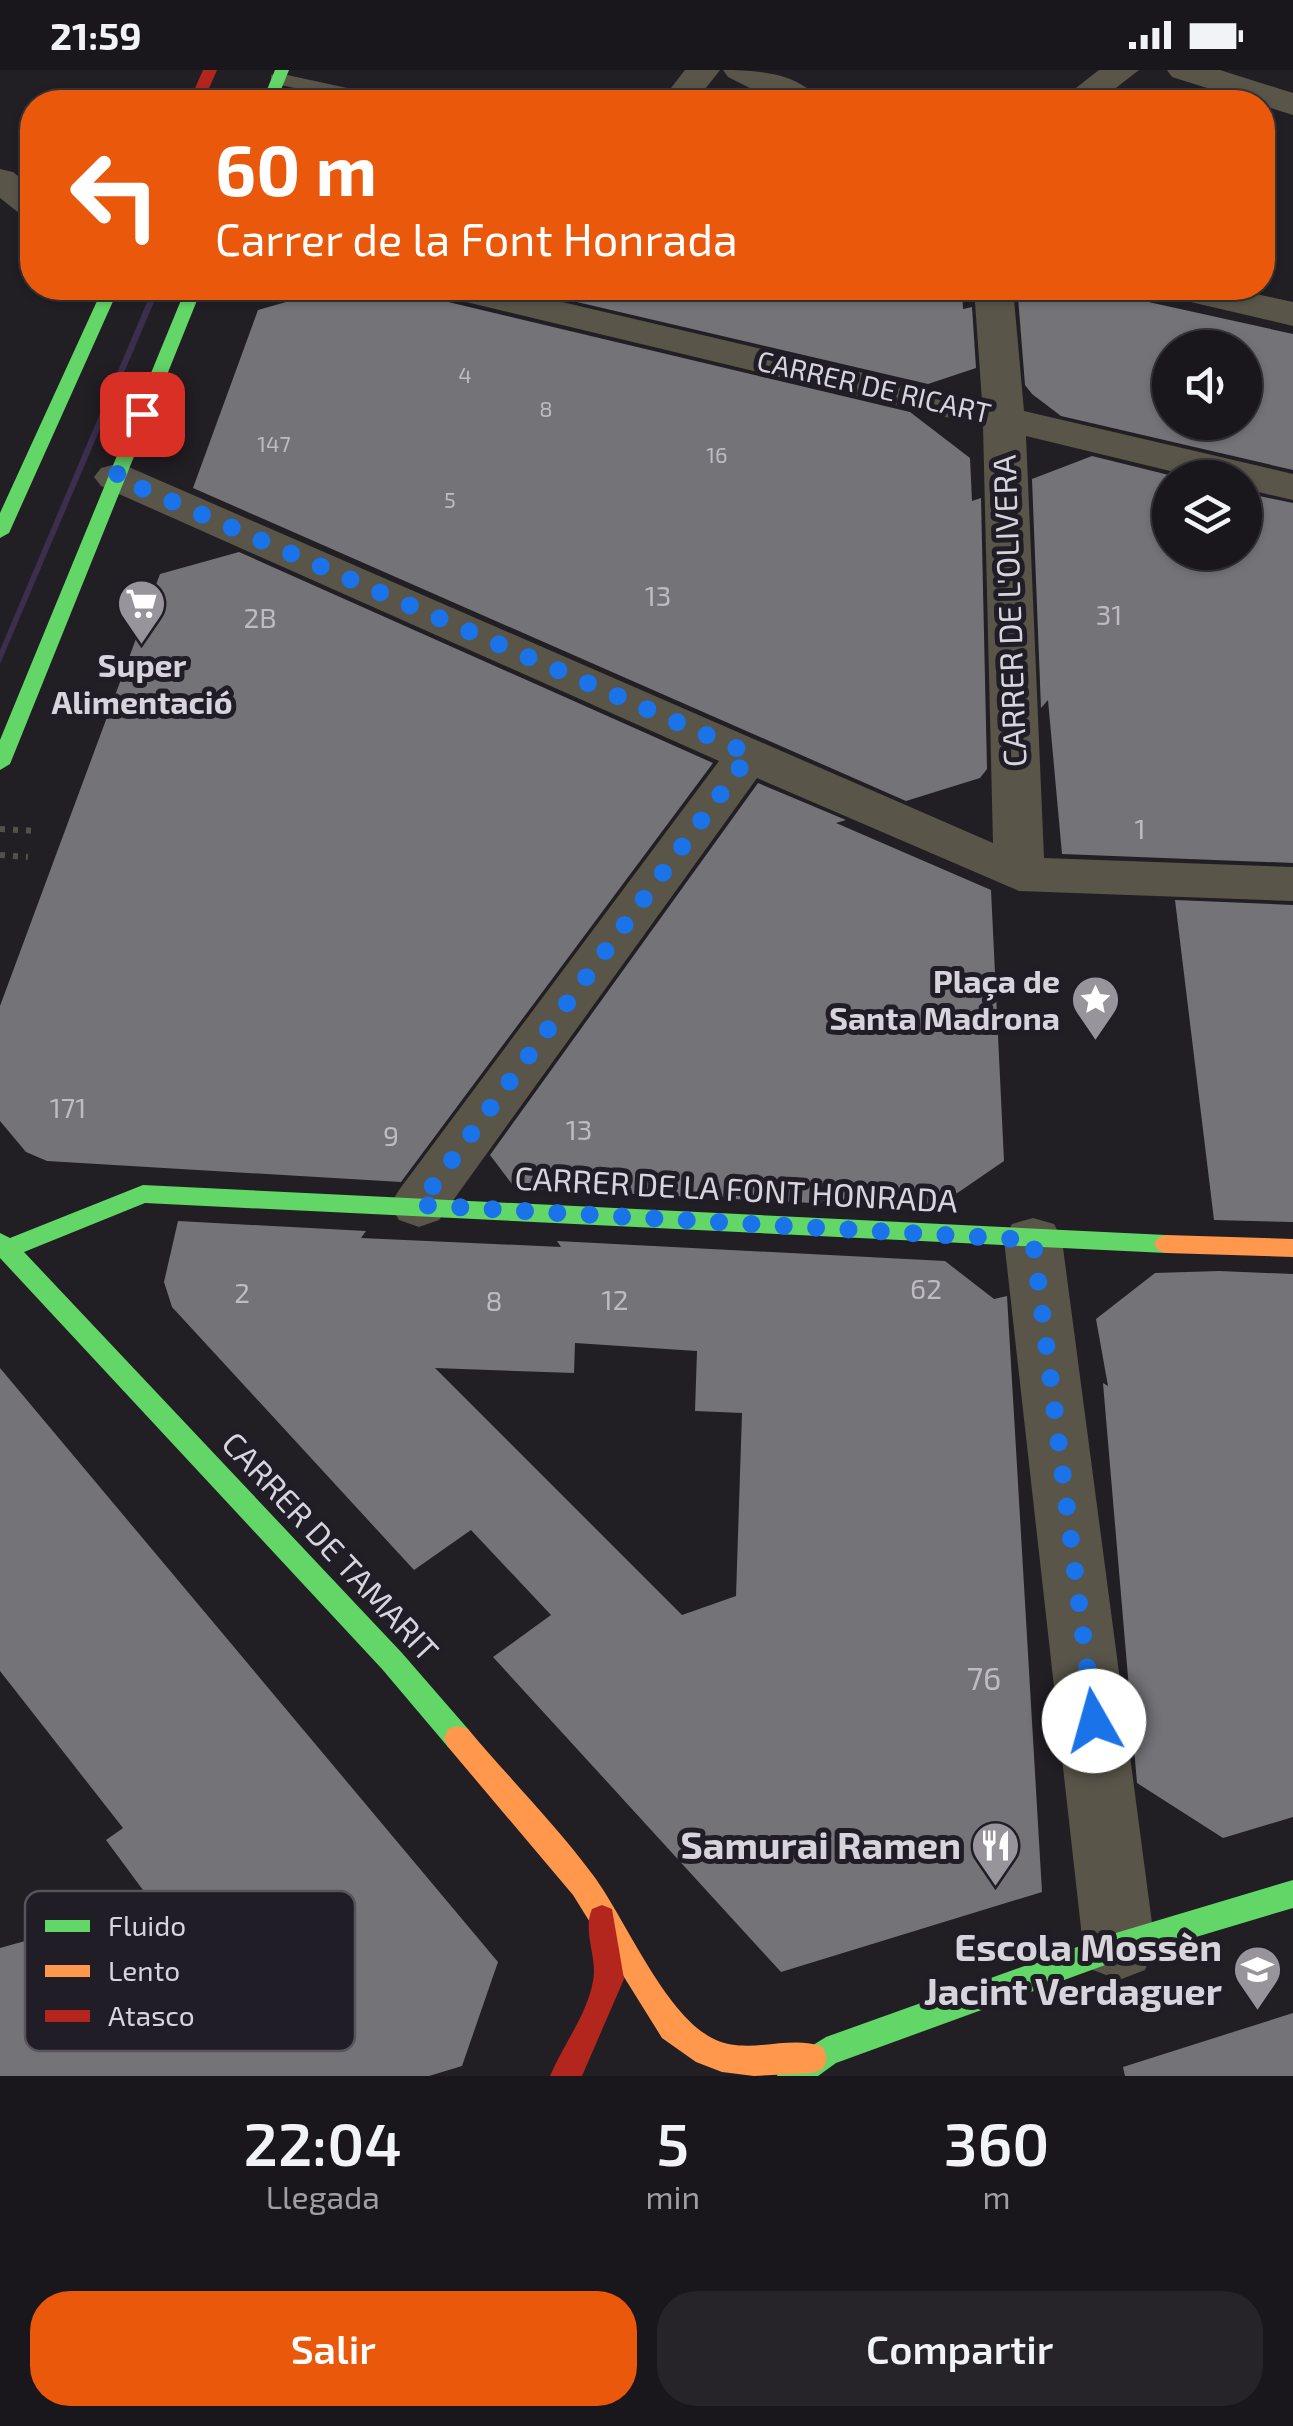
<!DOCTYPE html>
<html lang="es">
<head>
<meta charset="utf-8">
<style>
  body { margin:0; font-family:"Exo 2",sans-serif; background:#262428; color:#f1f3f6; height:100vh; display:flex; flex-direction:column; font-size:38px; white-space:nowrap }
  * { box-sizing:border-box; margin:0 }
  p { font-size:32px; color:#9f9fa3 }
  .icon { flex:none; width:55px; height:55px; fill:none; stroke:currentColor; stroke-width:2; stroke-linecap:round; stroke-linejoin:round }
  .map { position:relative; height:2006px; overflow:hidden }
  .panel { display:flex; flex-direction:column; background:#19171b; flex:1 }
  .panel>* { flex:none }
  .guide { position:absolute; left:20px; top:20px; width:1255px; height:210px; border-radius:40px; box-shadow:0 2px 8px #0004,0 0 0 2px #37363a; background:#ea580c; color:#fff; overflow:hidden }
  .tools { position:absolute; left:1152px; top:260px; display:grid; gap:20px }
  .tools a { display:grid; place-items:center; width:110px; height:110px; border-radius:50%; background:#19171b; box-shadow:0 2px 8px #0004,0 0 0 2px #37363a; font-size:50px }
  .pin { position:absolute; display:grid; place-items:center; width:85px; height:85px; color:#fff; margin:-42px; border-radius:20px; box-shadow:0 5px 15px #0006 }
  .me { position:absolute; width:110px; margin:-55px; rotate:353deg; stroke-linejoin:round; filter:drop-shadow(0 0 8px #0008) }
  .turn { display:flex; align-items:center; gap:35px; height:210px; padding:0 30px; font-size:45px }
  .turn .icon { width:130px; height:130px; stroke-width:2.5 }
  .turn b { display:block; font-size:70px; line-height:85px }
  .eta { display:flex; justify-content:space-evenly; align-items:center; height:170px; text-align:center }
  .eta b { font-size:60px; font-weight:600; line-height:70px }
  .primary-button { display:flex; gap:20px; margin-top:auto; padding:20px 30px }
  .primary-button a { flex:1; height:115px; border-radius:40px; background:#ea580c; color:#fff; font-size:40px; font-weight:600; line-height:115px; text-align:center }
  .primary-button a+a { background:#262428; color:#f1f3f6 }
  .status { display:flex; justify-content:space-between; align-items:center; height:70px; padding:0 50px; background:#19171b; direction:ltr }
  .status svg { height:28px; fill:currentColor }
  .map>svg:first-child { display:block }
</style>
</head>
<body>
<div class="status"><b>21:59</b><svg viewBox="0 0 49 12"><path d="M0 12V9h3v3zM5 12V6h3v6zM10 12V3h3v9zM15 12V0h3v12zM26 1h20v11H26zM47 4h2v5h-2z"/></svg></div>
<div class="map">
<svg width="1293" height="2006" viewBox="0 0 1293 2006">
  <rect width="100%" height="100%" fill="#211f24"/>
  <path fill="#3c2f4e" d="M153,218H160L0,594V580Z"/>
  <path fill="#747377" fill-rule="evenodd" d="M315,218H431L440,230L910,342L970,388L972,431L981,428L987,699L980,708L906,731L193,418L258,240L314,224Z
    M517,218H962L963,239L972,237L976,298L928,314Z
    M1061,218H1085L1293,264V400L1061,346L1032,324L1025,315L1018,227ZM1170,278H1245V352H1170Z
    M1092,386L1181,408H1170V482H1245V423L1293,433V793L1062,784L1048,630L1041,638L1032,409Z
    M239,482L713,693L401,1112L47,1091L26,1082L0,1051V936L160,504Z
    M758,713L846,750L836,753L991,820L1004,1091L934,1139L515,1118L490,1085Z
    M1175,830L1293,835V1152L1214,1150Z
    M178,1151L366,1161L361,1168L561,1177L557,1171L945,1191L994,1229L1007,1226L1042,1822L781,1902L493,1587L551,1545L471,1460L414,1500L172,1237L164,1212ZM575,1273L697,1281L695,1341L742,1343L736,1526L682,1545L435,1298L574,1303Z
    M1219,1201L1293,1204V1747L1223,1768L1137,1713L1103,1313L1108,1316L1096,1249L1155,1203Z
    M0,1298L498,1892L462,1996L429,2006H0V1878L154,1835L106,1770L123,1758L0,1601Z
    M1293,1943V2006H1125L1123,1997Z"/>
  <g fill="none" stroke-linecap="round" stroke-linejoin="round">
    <path stroke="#54514b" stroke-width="6" stroke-dasharray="5 8" stroke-linecap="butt" d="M0,759L38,761
      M0,785L28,787"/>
    <path fill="#595549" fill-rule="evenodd" d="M278,3L384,26L394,32H360L271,13V5Z"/>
    <path fill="#595549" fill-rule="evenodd" d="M685,0H720L695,32H660Z
      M723,0C755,0 800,2 821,32H777L728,7Z
      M1099,0H1139L1098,32H1058Z
      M1167,0H1220L1293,23V45L1172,7Z
      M0,99L13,102L32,117V146L19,143L0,128Z
      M435,218H503L982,331L974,218H1013L1024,341L1293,404V430L1245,419V408H1199L1026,366L1044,788L1293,797V831L1019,821L757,708L439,1150L419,1157L399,1150L390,1135L399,1120L719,691L101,416L94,407L101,398L116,394L131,398L993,773L983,356L441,226Z
      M1159,218H1229L1293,232V256L1165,226Z
      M1033,1148L1054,1154L1062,1170L1155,1876L1145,1900L1119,1910L1093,1900L1083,1876L1004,1170L1012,1154Z"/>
    <path fill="#63d668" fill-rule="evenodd" d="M275,0H289L276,32H262Z
      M103,218H119L9,463L0,468V443Z
      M186,218H202L10,694L0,700V670Z
      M143,1115L1166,1165L1174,1168L1178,1174L1174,1180L1166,1183L145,1133L24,1182L402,1583L468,1659L472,1668L468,1677L458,1680L448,1677L382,1599L0,1188V1163L10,1168Z
      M1293,1810V1838L1119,1890L836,1993L818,2006H777L781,1995L826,1967L1119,1862Z"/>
    <path fill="#ff974d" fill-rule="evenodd" d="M1166,1165L1293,1169V1187L1166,1183L1158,1180L1154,1174L1158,1168Z
      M458,1656L468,1659C509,1708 555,1754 593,1805C627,1851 666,1948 716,1970C750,1985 790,1964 823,1977L827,1988L823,1999L812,2003L754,2006L722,2002L696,1992L662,1968L573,1825L448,1677L444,1668L448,1659Z"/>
    <path fill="#b3261e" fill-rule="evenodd" d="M203,0H217L203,32H189Z
      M602,1835L612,1839L624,1909L582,2006H550C563,1975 587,1945 593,1911C598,1887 582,1862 592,1839Z"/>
  </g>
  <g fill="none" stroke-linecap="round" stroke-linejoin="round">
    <path stroke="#1a73e8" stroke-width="18" stroke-dasharray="0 32.4" d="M142,344L116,407L750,684L419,1135L1033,1170L1094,1651"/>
  </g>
  <defs>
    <symbol id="supermarket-pin" viewBox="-11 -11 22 30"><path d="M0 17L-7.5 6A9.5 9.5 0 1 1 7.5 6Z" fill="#97959b" stroke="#201d26"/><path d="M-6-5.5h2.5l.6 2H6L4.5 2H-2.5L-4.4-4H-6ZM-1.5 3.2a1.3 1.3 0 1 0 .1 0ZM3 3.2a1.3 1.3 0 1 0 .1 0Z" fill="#fff"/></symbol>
    <symbol id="sight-pin" viewBox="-11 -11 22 30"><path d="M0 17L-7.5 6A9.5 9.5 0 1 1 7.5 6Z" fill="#97959b" stroke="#201d26"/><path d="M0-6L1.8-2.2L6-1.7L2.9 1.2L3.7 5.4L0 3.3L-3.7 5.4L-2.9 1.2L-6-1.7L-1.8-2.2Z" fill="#fff"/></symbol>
    <symbol id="restaurant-pin" viewBox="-11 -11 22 30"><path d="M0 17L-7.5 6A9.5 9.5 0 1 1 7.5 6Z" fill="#97959b" stroke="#201d26"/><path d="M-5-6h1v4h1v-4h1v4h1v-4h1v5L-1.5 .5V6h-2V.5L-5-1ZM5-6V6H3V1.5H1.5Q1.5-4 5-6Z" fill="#fff"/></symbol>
    <symbol id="school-pin" viewBox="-11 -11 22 30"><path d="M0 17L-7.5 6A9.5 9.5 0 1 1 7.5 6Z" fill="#97959b" stroke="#201d26"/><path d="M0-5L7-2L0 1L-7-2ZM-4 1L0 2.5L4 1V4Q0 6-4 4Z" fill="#fff"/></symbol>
  </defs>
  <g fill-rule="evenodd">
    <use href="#supermarket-pin" x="114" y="506" width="55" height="75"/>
    <use href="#sight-pin" x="1068" y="902" width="55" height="75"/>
    <use href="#restaurant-pin" x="968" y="1748" width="55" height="75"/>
    <use href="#school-pin" x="1230" y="1872" width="55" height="75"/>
  </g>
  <g text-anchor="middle" stroke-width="10" stroke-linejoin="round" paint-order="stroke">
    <g font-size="22" fill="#bebcc2">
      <text x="465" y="313">4</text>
      <text x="546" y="347">8</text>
      <text x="274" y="382">147</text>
      <text x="717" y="393">16</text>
      <text x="450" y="438">5</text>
    </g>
    <g font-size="28" fill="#d7d5db" stroke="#201d26">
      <text transform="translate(874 317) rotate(13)" y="10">CARRER DE RICART</text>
    </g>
    <g font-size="28" fill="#bebcc2">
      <text x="658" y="536">13</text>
      <text x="1109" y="555">31</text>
      <text x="260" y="558">2B</text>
      <text x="1140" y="769">1</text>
      <text x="68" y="1048">171</text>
      <text x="579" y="1070">13</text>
      <text x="391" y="1076">9</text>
      <text x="926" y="1229">62</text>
      <text x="242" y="1233">2</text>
      <text x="615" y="1240">12</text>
      <text x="494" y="1241">8</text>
    </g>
    <g font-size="32" fill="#d7d5db" stroke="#201d26">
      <text transform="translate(1010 541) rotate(-92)" y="11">CARRER DE L'OLIVERA</text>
      <text transform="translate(736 1120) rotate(3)" y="11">CARRER DE LA FONT HONRADA</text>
      <text transform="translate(330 1477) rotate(47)" y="11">CARRER DE TAMARIT</text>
    </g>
    <g font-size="32" font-weight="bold" fill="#d7d5db" stroke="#201d26">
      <text x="142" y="607">Super<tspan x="142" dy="37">Alimentació</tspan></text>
      <text x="1060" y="923" text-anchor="end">Plaça de<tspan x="1060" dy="37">Santa Madrona</tspan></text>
    </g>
    <g font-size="32" fill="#bebcc2">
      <text x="984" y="1620">76</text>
    </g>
    <g font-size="38" font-weight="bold" fill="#d7d5db" stroke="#201d26" text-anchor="end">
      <text x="961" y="1789">Samurai Ramen</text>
      <text x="1222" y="1891">Escola Mossèn<tspan x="1222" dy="44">Jacint Verdaguer</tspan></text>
    </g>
  </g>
  <rect x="25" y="1821" width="330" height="160" rx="15" fill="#201d26" stroke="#57545c" stroke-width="2.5"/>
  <rect x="45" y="1850" width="45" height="12" fill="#63d668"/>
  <rect x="45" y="1895" width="45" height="12" fill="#ff974d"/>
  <rect x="45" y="1940" width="45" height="12" fill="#b3261e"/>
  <g font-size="28" fill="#d7d5db">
    <text x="108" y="1866">Fluido</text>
    <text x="108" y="1911">Lento</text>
    <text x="108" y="1956">Atasco</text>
  </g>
</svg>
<div class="tools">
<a><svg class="icon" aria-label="sound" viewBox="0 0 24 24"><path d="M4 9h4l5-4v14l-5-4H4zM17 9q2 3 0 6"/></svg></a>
<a><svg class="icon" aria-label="layers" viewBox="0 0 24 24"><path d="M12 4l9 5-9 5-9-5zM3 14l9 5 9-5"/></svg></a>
</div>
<div class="pin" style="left:142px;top:344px;background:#d93025"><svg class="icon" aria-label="arrive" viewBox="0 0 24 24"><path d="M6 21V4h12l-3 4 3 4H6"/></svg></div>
<svg class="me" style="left:1094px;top:1651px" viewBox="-20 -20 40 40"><circle r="19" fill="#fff"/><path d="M0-13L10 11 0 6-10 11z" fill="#1a73e8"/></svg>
<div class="guide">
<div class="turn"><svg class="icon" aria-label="left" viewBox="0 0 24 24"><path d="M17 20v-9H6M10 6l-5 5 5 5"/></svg><div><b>60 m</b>Carrer de la Font Honrada</div></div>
</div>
</div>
<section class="panel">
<div class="eta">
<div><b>22:04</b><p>Llegada</p></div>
<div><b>5</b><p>min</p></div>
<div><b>360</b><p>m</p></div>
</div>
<div class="primary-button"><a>Salir</a><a>Compartir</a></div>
</section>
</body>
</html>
